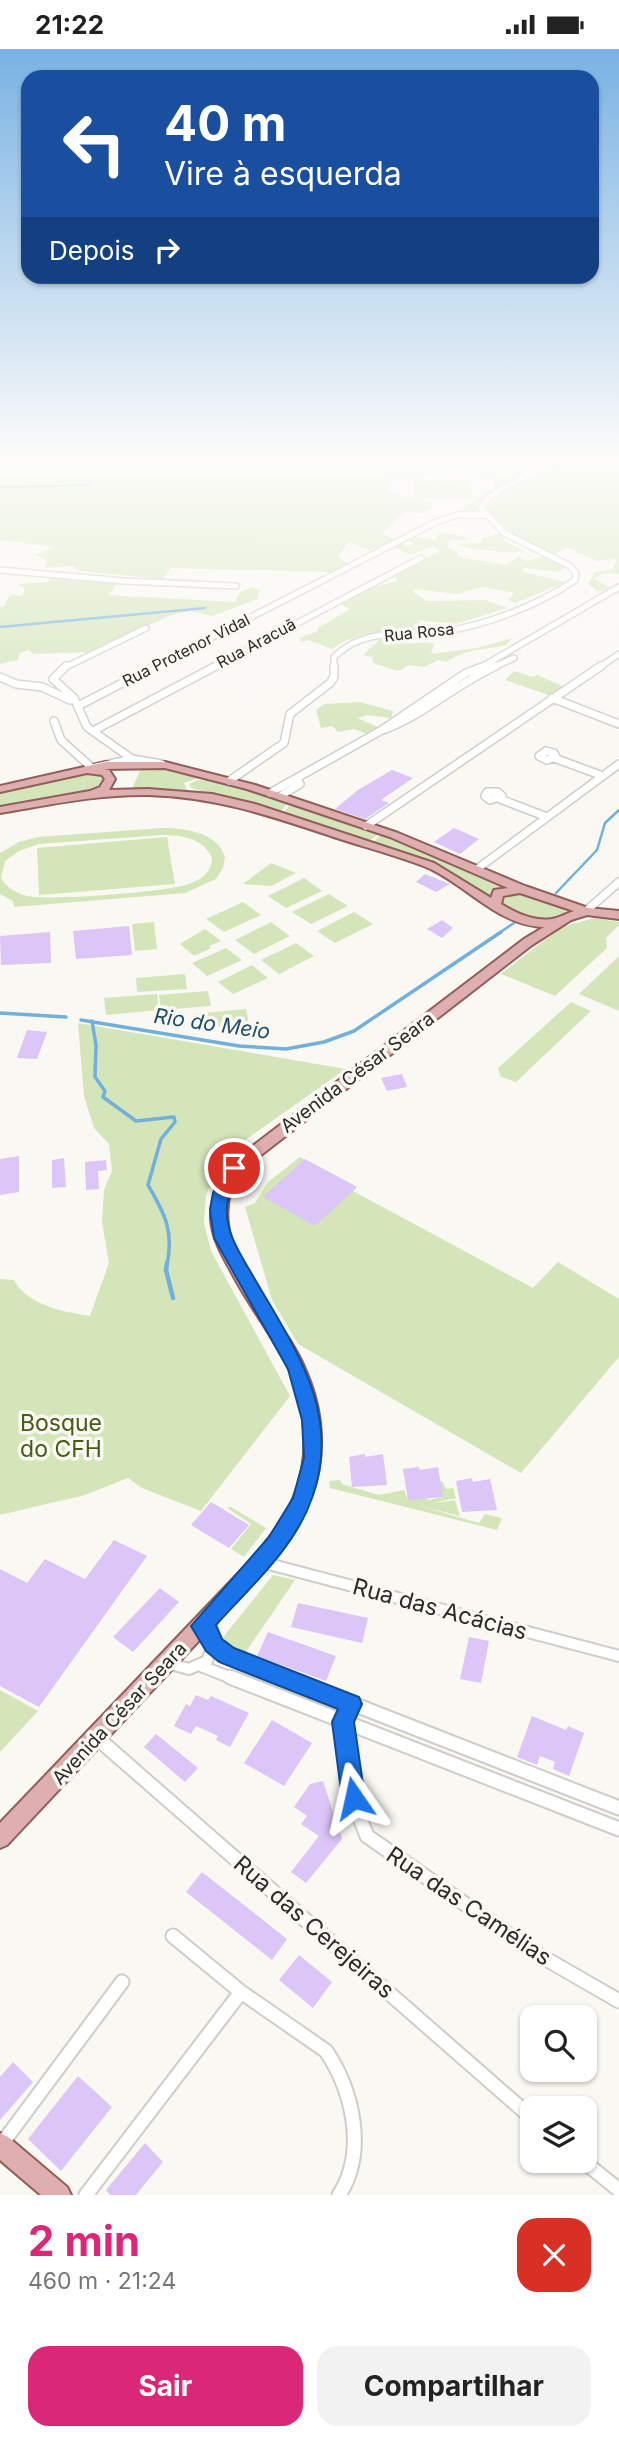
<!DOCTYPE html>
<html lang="pt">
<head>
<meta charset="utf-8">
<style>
  body { margin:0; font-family:Inter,sans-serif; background:#f2f2f2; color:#222; height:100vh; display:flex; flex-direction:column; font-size:26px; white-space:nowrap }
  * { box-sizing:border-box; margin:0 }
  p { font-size:23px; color:#767676 }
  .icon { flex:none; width:38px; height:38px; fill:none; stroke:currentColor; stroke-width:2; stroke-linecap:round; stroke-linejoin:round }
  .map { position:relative; height:2146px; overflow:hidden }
  .panel { display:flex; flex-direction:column; background:#fff; flex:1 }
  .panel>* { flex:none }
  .top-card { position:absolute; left:21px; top:21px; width:578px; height:214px; border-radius:21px; box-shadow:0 2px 5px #0004; background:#1a4fa0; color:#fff; overflow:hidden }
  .controls { position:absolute; left:520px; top:1956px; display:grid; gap:14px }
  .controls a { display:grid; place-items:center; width:77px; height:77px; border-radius:14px; background:#fff; box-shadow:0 2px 5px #0004; font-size:35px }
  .pin { position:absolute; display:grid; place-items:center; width:60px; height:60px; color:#fff; margin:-30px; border:4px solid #fff; border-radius:50%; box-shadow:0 2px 7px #0007 }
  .me { position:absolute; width:77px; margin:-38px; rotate:349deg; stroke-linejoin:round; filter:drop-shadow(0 0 5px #0008) }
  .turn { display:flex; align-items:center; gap:24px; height:147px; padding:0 28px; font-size:32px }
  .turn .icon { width:91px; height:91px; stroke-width:2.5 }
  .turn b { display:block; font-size:49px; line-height:60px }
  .then { display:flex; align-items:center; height:66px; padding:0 28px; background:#0003; gap:14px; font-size:26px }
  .round { display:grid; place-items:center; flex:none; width:74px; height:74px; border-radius:21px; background:#f2f2f2 }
  .overview { display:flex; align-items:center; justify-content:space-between; height:119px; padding:0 28px }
  h1 { font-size:42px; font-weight:700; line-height:52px; color:#db2777 }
  .action { display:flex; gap:14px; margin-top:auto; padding:14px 28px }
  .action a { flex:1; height:80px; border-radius:21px; background:#db2777; color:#fff; font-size:28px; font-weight:700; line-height:80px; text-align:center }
  .action a+a { background:#f2f2f2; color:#222 }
  .status { display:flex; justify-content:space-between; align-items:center; height:49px; padding:0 35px; background:#fff; direction:ltr }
  .status svg { height:19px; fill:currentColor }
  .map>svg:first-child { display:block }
</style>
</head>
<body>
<div class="status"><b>21:22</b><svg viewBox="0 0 49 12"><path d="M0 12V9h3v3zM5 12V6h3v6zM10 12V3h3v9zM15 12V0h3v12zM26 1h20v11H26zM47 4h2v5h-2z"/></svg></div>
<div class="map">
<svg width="619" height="2146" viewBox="0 0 619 2146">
  <rect width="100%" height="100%" fill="#faf8f3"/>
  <path fill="#d4e5ba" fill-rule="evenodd" d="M0,406H562L476,456L481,463L462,465L463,459L495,438L494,430L459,425L389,430L387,443L416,450L412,432L468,431L474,448L418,450L431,453L433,458L421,465L405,462L382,485L397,492L370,501L349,493L338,507L349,515L332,523L171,519L163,530L79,522L73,517L44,519L48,512L36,506L55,498L0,491Z
    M568,406H619V525L603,524L595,530L609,538L607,542H597L588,535L595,523L612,521L617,510L597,512L568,499L553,506L520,492L486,460L504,441L537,426Z
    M438,484L464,487L467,491H449L448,499L457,503L458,508L506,516L519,507L526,512L544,508L565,518L560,523L523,519V523L566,533L515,554L508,551L515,544L482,538L457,545L415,540L413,543L427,552L485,551L507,559L456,575L416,571L423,576V582C393,582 357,581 332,600L308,591L301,593L300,589L318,582V579L350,560L339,554L363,541L397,532L395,526L440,502L433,497L410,506L394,498L399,494L408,498L414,494L406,490L413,487L436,491Z
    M501,484L505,492L525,502C517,505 465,501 458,495L481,494L482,489Z
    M55,527L118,533L109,546L235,553L240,543L252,538L260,541L257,550L212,567L191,562L172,566L88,603L33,605L28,601L19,605L18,611L0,615V558L4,557L10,545L21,547L24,543V539L18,535L47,533Z
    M513,589L506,596C486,601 465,599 447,613L438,611L424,618L409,616L398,622L373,614L372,608L363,606L380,590C390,590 395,593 404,594C415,596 422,591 434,595L431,605L477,599Z
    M514,622L533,628L537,626L565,638L551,647L505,631Z
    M360,653L393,662L391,669L368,666L357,669L378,678L367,685L354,680L338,683L332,677L321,679L316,661L324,655Z
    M143,715L204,727L184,734L187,741L196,745L131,742Z
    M83,722L107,727L105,736L93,742L0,760V742Z
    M198,731L225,733L289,752L279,765L191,739L189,735Z
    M292,753L381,783L367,794L282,766Z
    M162,779C185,779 217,783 225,808L223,819L216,830L185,844L14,858L13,852L0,845V804L19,793L38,788ZM162,786C181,786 204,789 212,809C212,823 201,831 189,835C168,843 48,852 27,847C16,844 7,839 1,829L5,812L19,802L39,795Z
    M384,784L513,838L498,840L492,851L443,819L370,795Z
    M167,788L175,835L39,846L37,799Z
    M271,814L296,824L271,837L243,835Z
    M304,829L322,842L286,859L268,847Z
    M513,841L565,858L566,865L554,873L518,867L497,855V848Z
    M329,845L348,857L311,875L292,863Z
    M243,853L261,866L224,883L206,870Z
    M354,863L373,875L335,894L317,882Z
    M595,869L619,873V876L606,889L607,899L555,947L501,925L562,878Z
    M154,873L157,900L135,902L132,875Z
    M271,873L290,887L254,905L235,891Z
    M205,880L221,892L209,897L211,899L194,907L180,895Z
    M296,894L314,907L279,925L261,911Z
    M226,899L242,911L207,927L192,914Z
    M619,907V962L579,945Z
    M252,916L268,929L233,945L218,933Z
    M185,925L187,940L137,943L136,929Z
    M208,942L211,957L161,961L159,946Z
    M157,945L159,961L106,966L104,949Z
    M571,953L591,962L516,1033L501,1028L498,1019Z
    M246,960L249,975L197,980L194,965Z
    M78,974L346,1020L224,1106L206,1146L204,1174L211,1202L290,1347L201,1462L142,1439L128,1429L85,1446L0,1466V1230L14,1231C27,1256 64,1263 90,1267L109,1214L102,1173L104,1141L112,1122L109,1095L94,1079L84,1047Z
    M300,1108L357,1138L353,1142L533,1239L558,1213L619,1250V1308L521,1424L298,1295L272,1251L245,1158L255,1154L268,1133Z
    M340,1431L342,1435L379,1446L404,1441L408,1451L426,1448L428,1451L443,1448L438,1432H442L446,1440L453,1439L456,1449L430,1455L455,1451L460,1467L420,1457L479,1474L485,1465L502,1469L497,1481L330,1439L329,1432Z
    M231,1458L266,1479L244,1508L231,1500L251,1475L227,1459Z
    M273,1526L295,1531L243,1607L216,1597Z
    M0,1641L38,1662L0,1703Z"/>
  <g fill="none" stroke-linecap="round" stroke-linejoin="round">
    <path stroke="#72b0dc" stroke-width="2.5" d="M0,438L89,436
      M0,578L205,559
      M556,844L597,801L605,774L619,761
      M499,884L514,874"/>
    <path stroke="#72b0dc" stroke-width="3.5" d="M0,964L66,968
      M81,971L239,997L286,1000L324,993L354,982L501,883
      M92,972L96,996L95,1028L105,1042L103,1048L136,1072L174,1068L175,1073L161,1090L148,1136C165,1165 174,1182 167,1216"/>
    <path stroke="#72b0dc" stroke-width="4.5" d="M167,1214L166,1221L173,1249"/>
  </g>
  <path fill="#dcc5f7" d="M392,721L413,729L381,751L389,754L365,770L335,760L358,741Z
    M454,779L457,780L479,790L460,805L434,793Z
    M425,825L450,835L436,843L416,833Z
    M442,871L453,879L442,889L427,880Z
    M129,877L132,906L76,910L73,882Z
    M50,883L51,914L1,916L0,887Z
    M27,981L47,983L37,1010L17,1009Z
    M402,1025L407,1038L387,1042L381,1029Z
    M19,1107V1143L0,1146V1110Z
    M64,1109L66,1138L52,1139V1111Z
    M305,1110L357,1138L315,1177L263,1148Z
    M106,1111L107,1121L98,1122L99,1140L86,1141L85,1113Z
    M365,1405V1408L383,1405L387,1436L352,1438L349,1408Z
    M419,1418L420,1421L438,1418L443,1448L408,1451L403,1420Z
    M472,1429L473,1433L490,1430L497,1461L462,1463L456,1432Z
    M211,1453L249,1476L229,1499L191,1476Z
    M114,1491L147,1507L39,1658L0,1637V1520L27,1534L45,1510L85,1530Z
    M160,1539L179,1553L133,1603L113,1588Z
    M298,1554L368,1569L362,1594L291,1578Z
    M268,1583L336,1607L326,1632L257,1607Z
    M469,1588L489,1592L481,1634L460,1630Z
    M196,1646L208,1651L211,1647L249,1664L230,1698L216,1691L218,1687L196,1677L191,1685L174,1677L186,1655L190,1657Z
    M532,1667L566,1681L568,1677L584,1684L569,1727L553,1720L555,1713L540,1707L537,1716L517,1708Z
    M272,1671L312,1694L284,1737L244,1714Z
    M156,1685L198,1719L185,1733L144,1698Z
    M323,1732L342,1790L306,1834L291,1823L319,1787L301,1775L307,1767L294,1758L310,1735Z
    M202,1823L287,1890L272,1911L186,1843Z
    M299,1906L332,1933L313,1959L279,1931Z
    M13,2013L33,2033L0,2071V2028Z
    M78,2027L112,2058L61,2122L28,2090Z
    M145,2094L163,2113L136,2146H110L106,2141Z"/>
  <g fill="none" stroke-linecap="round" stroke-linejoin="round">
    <defs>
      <path id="minor-far3" d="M0,521L124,532L236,537
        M64,619L146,579
        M152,619L436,473L457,466H485
        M212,619L421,509
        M334,619V608C365,577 406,588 446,582C489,575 539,556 575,531L576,524L570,517L504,484L481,459C491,440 543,419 565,406
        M480,619L619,538
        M492,619L514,609
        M598,619L619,605"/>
      <path id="minor-far2" d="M66,617L53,630L74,649L87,678L132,710
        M0,628L16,635L42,638L70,651
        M552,649L619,675
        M78,657L155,617
        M54,672L61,691L92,719L132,710L162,715
        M383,681C424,666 456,635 496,617
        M93,682L216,617
        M546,702L554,704L556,708L547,711L539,707Z
        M554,709L603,727
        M229,732L284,694L290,665L330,634L334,628V617
        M487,743H498L502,747L490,751L485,747Z
        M270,744L382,681L466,624L485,617
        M280,747L300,735L297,730
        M500,750L547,768
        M366,777L601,617
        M477,820L619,715
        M586,862L619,833"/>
      <path id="minor-far1" d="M261,1513L619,1607
        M213,1596L227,1606L288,1630
        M167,1614L189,1620L207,1612L213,1597L202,1577
        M201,1617L234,1630"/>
      <path id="minor" d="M230,1628L619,1780
        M284,1628L619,1759
        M351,1655L343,1672L344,1701L352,1749L367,1787L534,1903L619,1952
        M96,1688L532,2069
        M173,1887L241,1943L326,2002C353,2042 367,2103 339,2146
        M1,2096L122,1933
        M583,2112L619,2141
        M86,2146L241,1943"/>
      <path id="primary" d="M106,713H165L255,736L398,784L525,837L588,859L619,862V870L587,866L571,871L532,896L239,1123C197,1195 279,1258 305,1320C319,1351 324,1386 319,1419C313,1457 290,1489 267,1519L7,1796L0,1799V1774L255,1507C270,1488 286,1468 295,1445C310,1406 307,1358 289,1320C274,1288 249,1257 232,1224C223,1208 212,1189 211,1170C210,1150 218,1132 229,1115L524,890L544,878C498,877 466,835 426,818C398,807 368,799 340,790C274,768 218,748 148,746C98,745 49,756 0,764V758L90,742L100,738L105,730L102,726L87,724L0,743V737ZM165,719L247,740L390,788L508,839L494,841L491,849L434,814L255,755L212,745L148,740L109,741L115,730L109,721L104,720ZM520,844L574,862C567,864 559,869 552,870C534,873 516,864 501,855L503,847Z
        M0,2084L8,2088L67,2138L71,2146H41L0,2111Z"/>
    </defs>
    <use href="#minor-far3" stroke="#cfcdc8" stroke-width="8"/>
    <use href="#minor-far2" stroke="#cfcdc8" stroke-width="10"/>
    <use href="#minor-far1" stroke="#cfcdc8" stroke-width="14"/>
    <use href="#minor" stroke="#cfcdc8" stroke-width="17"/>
    <use href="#primary" stroke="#915e5c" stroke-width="4"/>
    <use href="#minor-far3" stroke="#fff" stroke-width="5"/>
    <use href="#minor-far2" stroke="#fff" stroke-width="7"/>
    <use href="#minor-far1" stroke="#fff" stroke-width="10"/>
    <use href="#minor" stroke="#fff" stroke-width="13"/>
    <use href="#primary" fill="#deafae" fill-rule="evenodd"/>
  </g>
  <linearGradient id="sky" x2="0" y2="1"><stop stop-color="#79b2e3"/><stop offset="0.58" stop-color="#fdfcfa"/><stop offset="1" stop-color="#fdfcfa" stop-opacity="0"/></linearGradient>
  <rect width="619" height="706" fill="url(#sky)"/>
  <path fill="#1a73e8" stroke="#114b97" stroke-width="2" d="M234,1113L242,1119C236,1132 228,1144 227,1158C225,1184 241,1206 253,1227C294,1298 343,1364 312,1449C295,1499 250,1538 216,1576L222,1590L234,1599L359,1648L362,1655L354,1673L365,1749L362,1757L354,1760L346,1757L342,1749L332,1673L338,1660L219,1613L206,1602L191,1577L269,1488L293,1449L304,1409L302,1371L288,1320L214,1189L210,1161L213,1144L228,1115Z"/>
  <g text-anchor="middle" stroke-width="7" stroke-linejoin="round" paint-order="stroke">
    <g font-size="16" fill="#2b2a28" stroke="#faf8f3">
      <text transform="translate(419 583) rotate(-6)" y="6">Rua Rosa</text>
      <text transform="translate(256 594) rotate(-28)" y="6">Rua Aracuã</text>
      <text transform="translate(186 601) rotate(-27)" y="6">Rua Protenor Vidal</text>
    </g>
    <g font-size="19" fill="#2b2a28" stroke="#faf8f3">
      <text transform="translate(357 1023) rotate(-37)" y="7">Avenida César Seara</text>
      <text transform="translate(119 1664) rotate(-47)" y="7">Avenida César Seara</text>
    </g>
    <g font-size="21" font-style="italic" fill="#1e4d6c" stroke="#faf8f3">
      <text transform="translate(212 975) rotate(8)" y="7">Rio do Meio</text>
    </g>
    <g font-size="23" fill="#465b17" stroke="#faf8f3">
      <text x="61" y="1382">Bosque<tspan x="61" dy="26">do CFH</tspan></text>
    </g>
    <g font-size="23" fill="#2b2a28" stroke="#faf8f3">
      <text transform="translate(440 1560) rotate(15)" y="8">Rua das Acácias</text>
      <text transform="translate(469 1857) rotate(34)" y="8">Rua das Camélias</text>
      <text transform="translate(314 1878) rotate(41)" y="8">Rua das Cerejeiras</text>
    </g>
  </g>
</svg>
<div class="controls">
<a><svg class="icon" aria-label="search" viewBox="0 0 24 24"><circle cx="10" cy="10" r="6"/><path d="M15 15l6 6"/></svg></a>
<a><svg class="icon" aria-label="layers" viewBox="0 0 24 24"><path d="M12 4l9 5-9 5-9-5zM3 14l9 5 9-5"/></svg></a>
</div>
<div class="pin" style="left:234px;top:1119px;background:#d93025"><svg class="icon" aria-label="arrive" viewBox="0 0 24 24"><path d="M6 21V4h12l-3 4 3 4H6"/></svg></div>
<svg class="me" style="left:354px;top:1749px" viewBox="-20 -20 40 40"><path d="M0-17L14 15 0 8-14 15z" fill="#1a73e8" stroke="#fff" stroke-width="4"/></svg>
<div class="top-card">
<div class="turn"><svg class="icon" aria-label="left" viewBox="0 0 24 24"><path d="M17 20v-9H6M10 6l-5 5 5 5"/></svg><div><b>40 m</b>Vire à esquerda</div></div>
<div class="then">Depois<svg class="icon" aria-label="right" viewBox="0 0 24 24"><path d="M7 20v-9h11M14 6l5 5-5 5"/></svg></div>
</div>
</div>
<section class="panel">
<div class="overview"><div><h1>2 min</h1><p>460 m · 21:24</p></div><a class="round" style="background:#d93025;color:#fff"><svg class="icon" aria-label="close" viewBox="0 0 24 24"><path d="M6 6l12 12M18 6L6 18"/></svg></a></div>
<div class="action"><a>Sair</a><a>Compartilhar</a></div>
</section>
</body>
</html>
